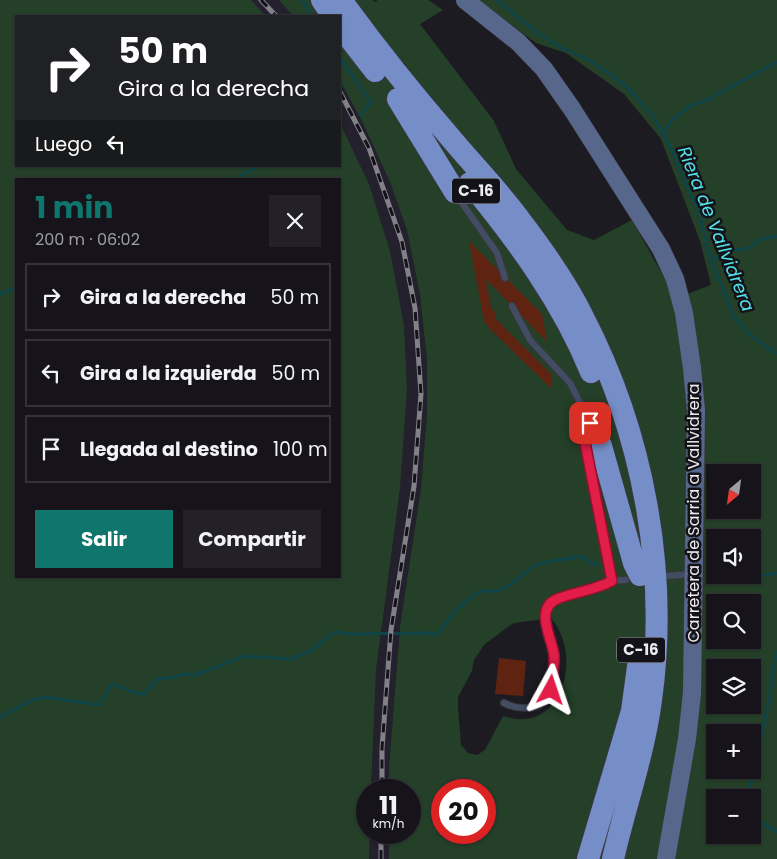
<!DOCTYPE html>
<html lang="es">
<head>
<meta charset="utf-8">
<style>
  body { margin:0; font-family:Poppins,sans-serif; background:#232127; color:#f1f3f6; height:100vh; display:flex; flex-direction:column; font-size:19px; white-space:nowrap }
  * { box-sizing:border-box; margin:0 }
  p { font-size:16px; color:#9e9ea2 }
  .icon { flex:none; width:28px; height:28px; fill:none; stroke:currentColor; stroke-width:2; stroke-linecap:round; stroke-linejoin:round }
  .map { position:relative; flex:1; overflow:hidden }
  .drawer { position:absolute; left:15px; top:178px; width:326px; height:400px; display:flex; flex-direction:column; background:#16141a; border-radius:0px; box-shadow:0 1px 4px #0004,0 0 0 1px #353339 }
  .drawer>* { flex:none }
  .banner { position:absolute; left:15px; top:15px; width:326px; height:152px; border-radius:0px; box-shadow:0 1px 4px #0004,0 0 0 1px #353339; background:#202124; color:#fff; overflow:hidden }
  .needle { width:32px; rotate:209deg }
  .buttons { position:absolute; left:706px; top:464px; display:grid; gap:10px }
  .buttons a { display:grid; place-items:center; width:55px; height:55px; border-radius:0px; background:#16141a; box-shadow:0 1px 4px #0004,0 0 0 1px #353339; font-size:25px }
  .speed { position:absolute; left:356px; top:779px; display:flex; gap:10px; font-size:25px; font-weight:700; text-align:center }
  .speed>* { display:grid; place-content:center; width:65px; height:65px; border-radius:50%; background:#16141a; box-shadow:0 1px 4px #0004,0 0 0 1px #353339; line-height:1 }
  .speed small { font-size:12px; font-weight:400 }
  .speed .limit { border:8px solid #d22; background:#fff; color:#111 }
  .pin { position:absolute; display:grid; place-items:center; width:42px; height:42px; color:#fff; margin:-21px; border-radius:10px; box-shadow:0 2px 8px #0006 }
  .me { position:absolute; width:55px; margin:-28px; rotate:5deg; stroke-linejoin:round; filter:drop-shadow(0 0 4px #0008) }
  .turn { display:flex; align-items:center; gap:18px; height:105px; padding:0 20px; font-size:22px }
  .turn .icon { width:65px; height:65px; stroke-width:2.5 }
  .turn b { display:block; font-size:35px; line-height:42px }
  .then { display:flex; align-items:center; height:48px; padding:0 20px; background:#0003; gap:10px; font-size:19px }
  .round { display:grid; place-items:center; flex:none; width:52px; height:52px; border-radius:0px; background:#232127 }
  .overview { display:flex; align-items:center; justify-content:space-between; height:85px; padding:0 20px }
  h1 { font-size:30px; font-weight:700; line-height:38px; color:#0f766e }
  .primary-button { display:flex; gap:10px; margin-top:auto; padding:10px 20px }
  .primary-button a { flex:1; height:58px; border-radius:0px; background:#0f766e; color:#fff; font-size:20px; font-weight:700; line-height:58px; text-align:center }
  .primary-button a+a { background:#232127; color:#f1f3f6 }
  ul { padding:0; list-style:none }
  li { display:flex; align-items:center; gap:15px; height:68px; margin:0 10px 8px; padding:0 10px; border:2px solid #353339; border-radius:0px }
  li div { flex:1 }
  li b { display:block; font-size:19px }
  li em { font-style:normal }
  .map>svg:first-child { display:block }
</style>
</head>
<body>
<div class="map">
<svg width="777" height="859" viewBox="0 0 777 859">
  <rect width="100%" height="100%" fill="#1d1b22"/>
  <path fill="#24202d" d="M251,0H279L293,16H266Z
    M340,81L362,121L390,182L407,230L420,295L427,360V413L421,488L400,627L389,767V790H371L376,670L400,489L407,389L404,325L390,251L369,184L340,123Z
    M370,833H389V859H369Z"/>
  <path fill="#244028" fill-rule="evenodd" d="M0,0H251L266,16H16V166H340V123L369,184L390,251L404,325L407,389L400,489L376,670L371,790H368V832L370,833L369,859H0ZM16,179H340V576H16Z
    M279,0H372L375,2L378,0H428L443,10L420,24L494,121L516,169L567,230L594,240L632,220L672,292L687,294L711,285L700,241L661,139L624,94L566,53L536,43L478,0H777V859H389V833L410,832V790H389V767L400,627L421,488L427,413V360L420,295L407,230L390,182L362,121L340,81V16H293ZM715,472H752V510H715ZM715,538H752V575H715ZM715,602H752V640H715ZM551,618C584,656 562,736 503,716L485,750L477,755L468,753L461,745L458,707V697L472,671L474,660L484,645L506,628L514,623ZM715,668H752V705H715ZM715,732H752V770H715ZM442,790H485V832H442ZM715,798H752V835H715Z"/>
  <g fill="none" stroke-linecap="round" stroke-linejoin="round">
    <path stroke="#0f4549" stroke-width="3" d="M497,0L539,34L562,48L589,60L610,74L627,87L653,116L670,146L700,216L711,261L735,318L751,336L777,354
      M303,1L312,16
      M340,58L370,101L368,106L361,114
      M664,134L668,125L674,118L692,105L707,100L777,62
      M235,179L260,166
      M711,261L729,251L749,248L761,239L777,236
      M0,294L16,288
      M707,579L731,581L777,573
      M0,717L32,700L46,697L99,705L112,684C125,687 130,694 144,694L157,679L176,677L183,674L195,675L245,656L291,659L310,651L335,632L350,634L429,633L436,635C446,626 450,616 458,608C464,603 473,595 480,592C486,590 494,592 500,590C514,585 522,573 535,566C548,560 566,560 580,556L591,563L598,564
      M750,798V787L770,696L772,674L777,652
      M752,805L761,822L777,832"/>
  </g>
  <path fill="#5e2411" d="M469,241L542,314L547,342L486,279L491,308L496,313V319L551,374L552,389L490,329L484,321Z
    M499,658L526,661L523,696L495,694Z"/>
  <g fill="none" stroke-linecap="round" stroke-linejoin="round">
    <defs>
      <path id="lane" d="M457,196L497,253L505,278
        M512,306L530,340L570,383L589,420
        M584,431L612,581
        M666,576L693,574
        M504,703C514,708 522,709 534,707C555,703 556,663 552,647C550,635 539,618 548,606C556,595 587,592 601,587C604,585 608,583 611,582C616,580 621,580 626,580"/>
      <path id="secondary" d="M465,0L518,42L544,69L572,109L661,249L675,279L684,313L692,368L696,410L692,693L687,739L666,859"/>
      <path id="highway" d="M322,0L333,16
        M341,0C375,47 411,92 449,136C473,165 501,193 523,224C545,253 567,284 583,317C643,433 669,571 651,700C644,754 625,806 613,859
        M340,26L375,71
        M398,99L455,192
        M470,183C518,241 563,303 591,372
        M590,423L601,446L634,563L640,575
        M588,859L632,711L640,652"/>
    </defs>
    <use href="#lane" stroke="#3a383f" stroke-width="8"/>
    <use href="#secondary" stroke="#3a383f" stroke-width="19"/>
    <use href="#highway" stroke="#3a383f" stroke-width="24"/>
    <use href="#lane" stroke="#424c63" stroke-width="6"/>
    <use href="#secondary" stroke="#57678b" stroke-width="18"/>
    <use href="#highway" stroke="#768ec7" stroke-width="22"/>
    <defs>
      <path id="rail" d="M261,0L276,16
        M340,92L369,148L402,242L415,308L421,394L414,486L391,630L382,748V790
        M381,859V832"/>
    </defs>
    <use href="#rail" stroke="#838188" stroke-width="5"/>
    <use href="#rail" stroke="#141219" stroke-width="3" stroke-dasharray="9" stroke-linecap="butt"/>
  </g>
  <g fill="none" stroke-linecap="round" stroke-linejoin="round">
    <defs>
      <path id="route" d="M551,690C552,679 555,666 554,655C552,638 534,609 557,599C575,592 595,590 612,581L583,432L590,423"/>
    </defs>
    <use href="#route" stroke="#92132f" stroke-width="12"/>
    <use href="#route" stroke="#e11d48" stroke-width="9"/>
  </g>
  <g text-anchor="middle" stroke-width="5" stroke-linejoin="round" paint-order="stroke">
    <g fill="#141219" stroke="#acaab0" stroke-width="1">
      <rect x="452" y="178.5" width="48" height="25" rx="4"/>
      <rect x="617" y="637.5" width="48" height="25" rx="4"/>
    </g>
    <g font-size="15" font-weight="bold" fill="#edebf1">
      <text x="476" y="196">C-16</text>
      <text x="641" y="655">C-16</text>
    </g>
    <g font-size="16" fill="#edebf1" stroke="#141219">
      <text transform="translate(693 513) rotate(-90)" y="6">Carretera de Sarria a Vallvidrera</text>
    </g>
    <g font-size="18" font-style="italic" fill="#52e0e9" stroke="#141219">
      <text transform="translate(716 229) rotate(68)" y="6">Riera de Vallvidrera</text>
    </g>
  </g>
</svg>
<div class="buttons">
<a><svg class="needle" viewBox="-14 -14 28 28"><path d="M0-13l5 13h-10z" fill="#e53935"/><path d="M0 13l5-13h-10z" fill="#9e9ea2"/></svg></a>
<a><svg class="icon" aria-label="sound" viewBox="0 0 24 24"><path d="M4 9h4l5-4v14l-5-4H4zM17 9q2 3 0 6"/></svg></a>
<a><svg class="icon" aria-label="search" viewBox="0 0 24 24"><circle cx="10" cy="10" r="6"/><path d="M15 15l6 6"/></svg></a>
<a><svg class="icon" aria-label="layers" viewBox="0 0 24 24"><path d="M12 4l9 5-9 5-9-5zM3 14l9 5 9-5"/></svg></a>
<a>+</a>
<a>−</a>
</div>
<div class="speed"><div>11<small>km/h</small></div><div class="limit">20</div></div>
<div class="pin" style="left:590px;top:423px;background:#d93025"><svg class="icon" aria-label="arrive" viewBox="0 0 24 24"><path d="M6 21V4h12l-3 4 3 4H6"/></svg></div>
<svg class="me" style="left:551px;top:690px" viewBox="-20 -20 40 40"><path d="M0-17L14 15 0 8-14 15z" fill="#e11d48" stroke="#fff" stroke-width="4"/></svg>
<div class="banner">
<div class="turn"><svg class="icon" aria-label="right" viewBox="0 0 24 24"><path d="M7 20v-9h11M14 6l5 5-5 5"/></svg><div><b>50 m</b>Gira a la derecha</div></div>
<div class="then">Luego<svg class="icon" aria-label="left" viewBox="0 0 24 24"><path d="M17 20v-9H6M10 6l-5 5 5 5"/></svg></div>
</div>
<section class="drawer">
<div class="overview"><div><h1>1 min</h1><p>200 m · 06:02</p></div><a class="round"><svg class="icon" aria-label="close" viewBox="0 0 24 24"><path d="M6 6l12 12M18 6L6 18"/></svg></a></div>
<ul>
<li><svg class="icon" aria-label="right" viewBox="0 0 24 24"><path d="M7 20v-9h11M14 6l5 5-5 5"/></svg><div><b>Gira a la derecha</b></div><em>50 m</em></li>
<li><svg class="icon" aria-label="left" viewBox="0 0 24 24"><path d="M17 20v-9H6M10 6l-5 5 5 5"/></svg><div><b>Gira a la izquierda</b></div><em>50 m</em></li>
<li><svg class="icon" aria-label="arrive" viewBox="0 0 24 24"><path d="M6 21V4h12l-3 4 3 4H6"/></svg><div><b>Llegada al destino</b></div><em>100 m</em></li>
</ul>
<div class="primary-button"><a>Salir</a><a>Compartir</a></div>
</section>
</div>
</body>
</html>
